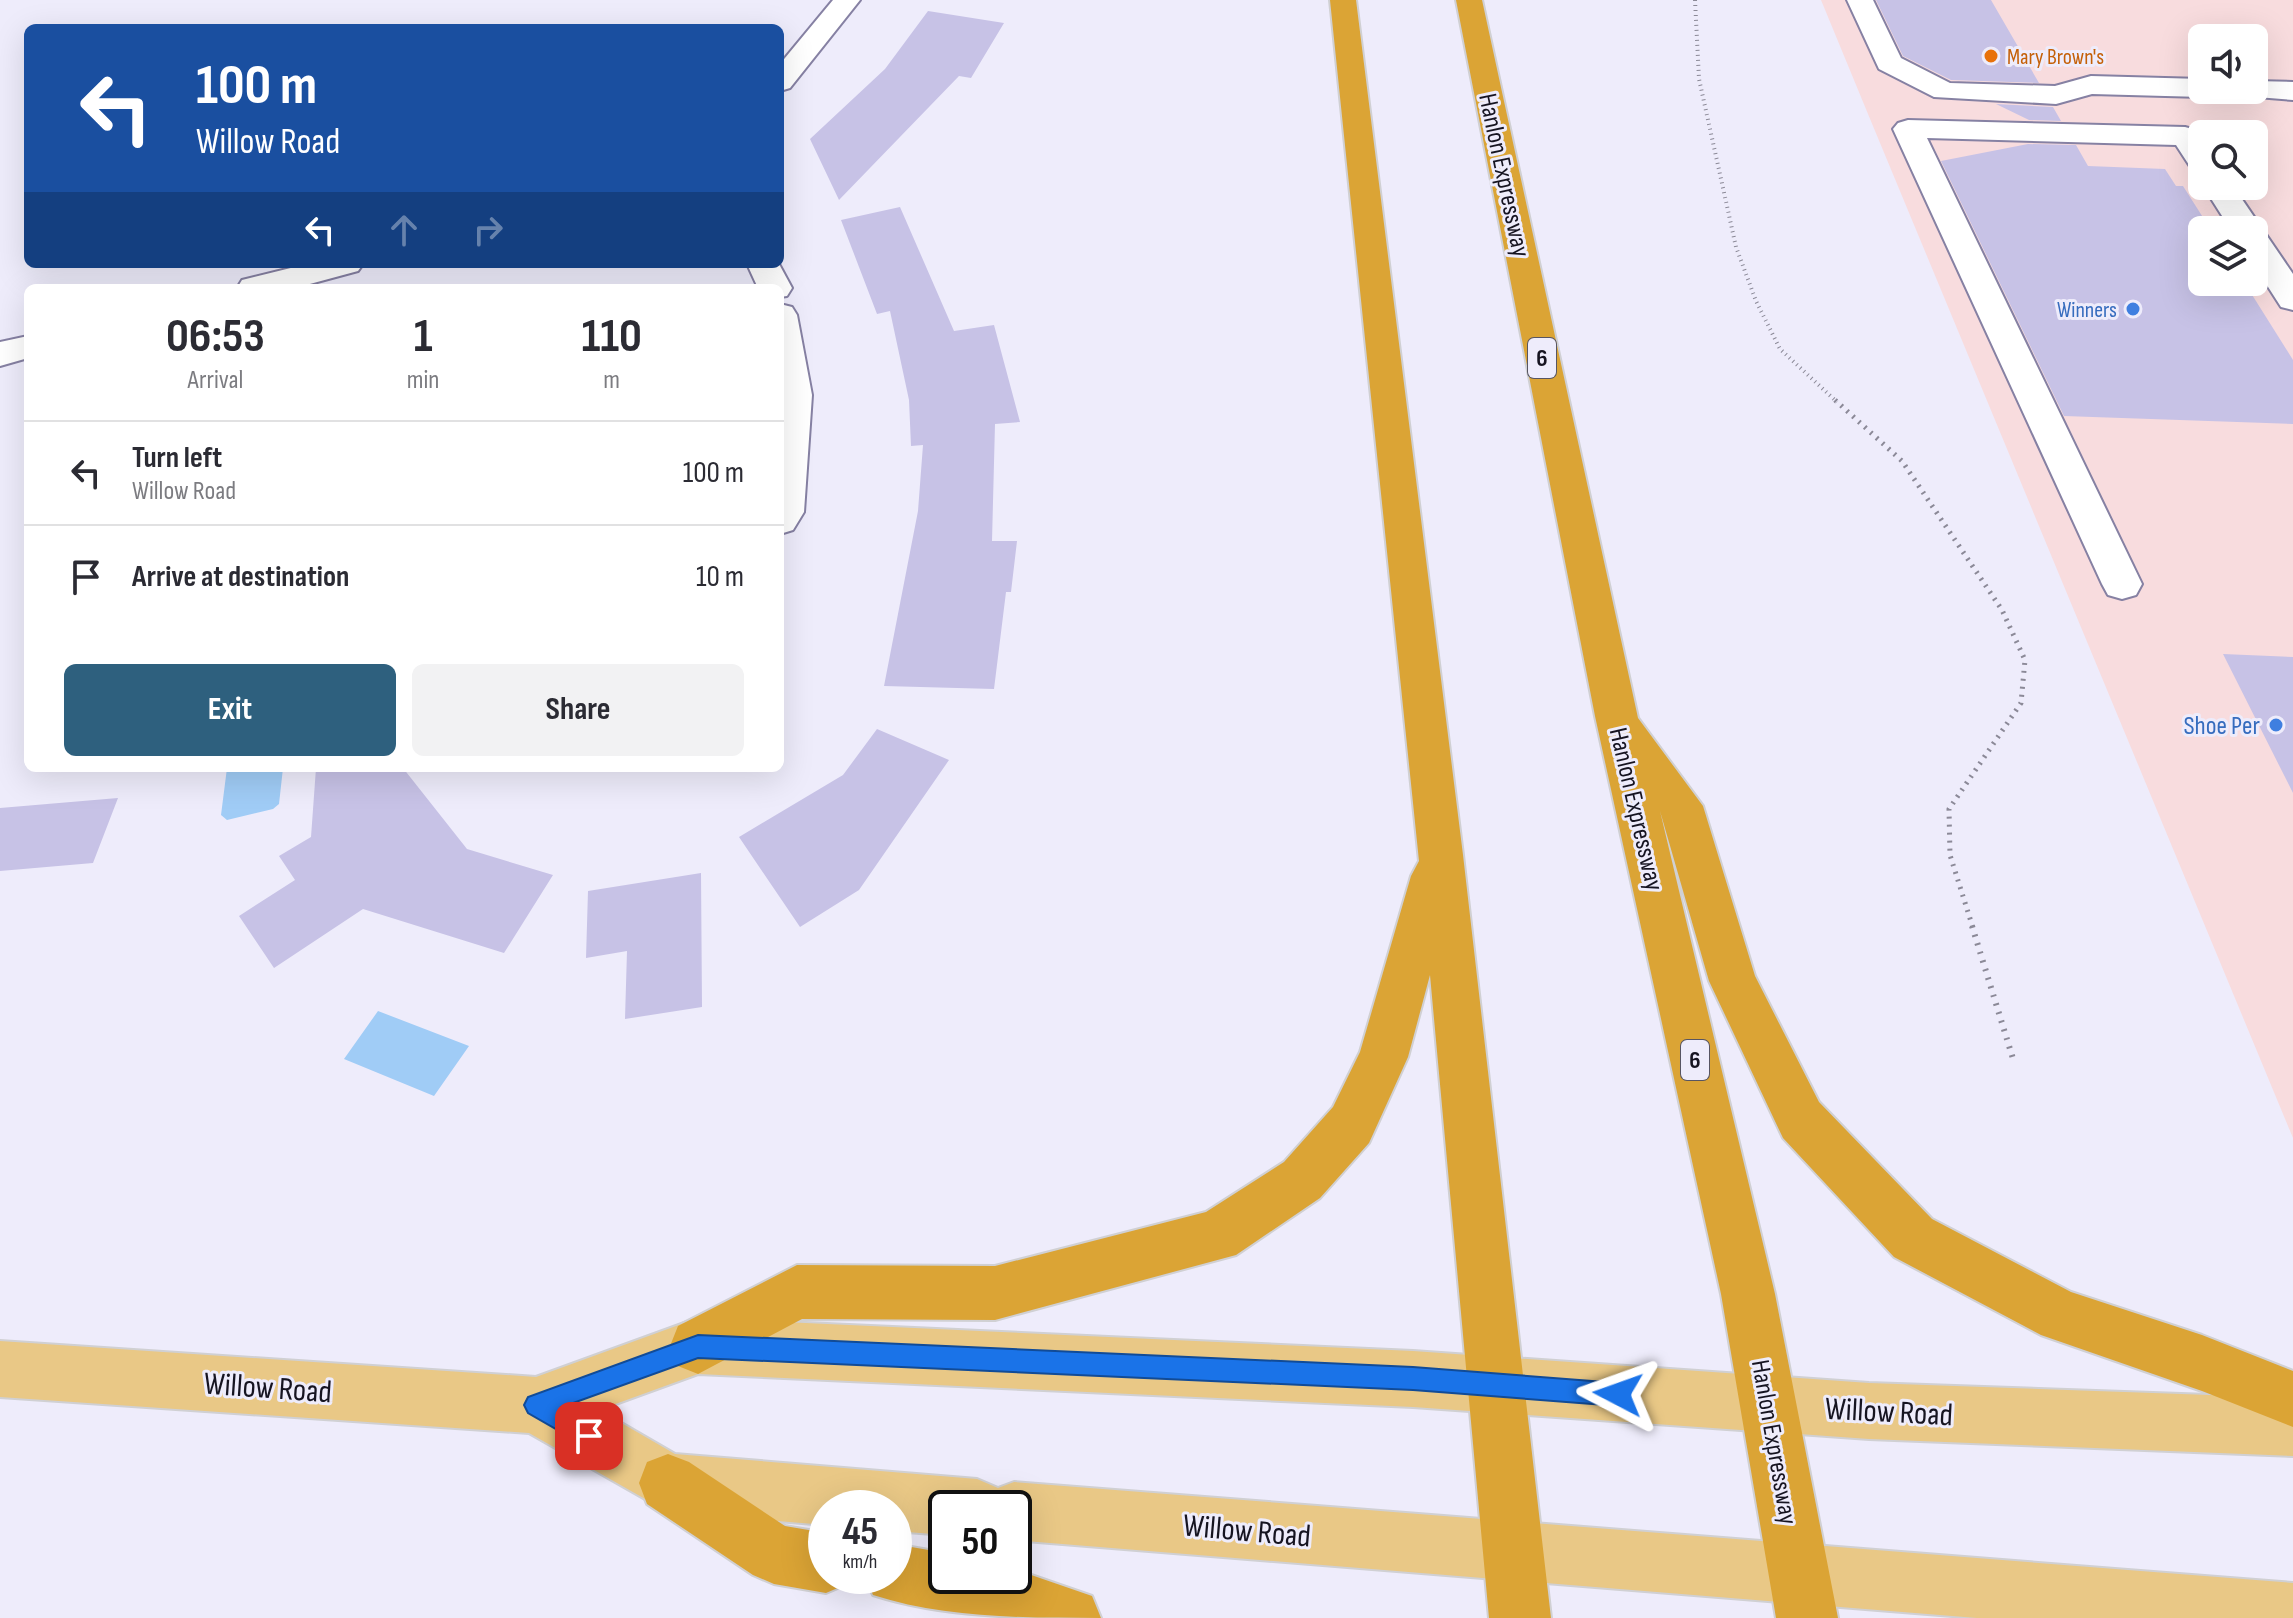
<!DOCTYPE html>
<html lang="en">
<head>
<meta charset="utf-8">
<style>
  body { margin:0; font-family:"Sofia Sans Condensed",sans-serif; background:#f2f2f3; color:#2b2b33; height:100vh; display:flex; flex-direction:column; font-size:30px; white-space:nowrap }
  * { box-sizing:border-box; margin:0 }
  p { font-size:26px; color:#7c7c81 }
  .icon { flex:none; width:44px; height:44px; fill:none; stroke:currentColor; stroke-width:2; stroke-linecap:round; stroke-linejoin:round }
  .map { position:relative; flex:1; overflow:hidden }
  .panel { position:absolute; left:24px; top:284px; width:760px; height:488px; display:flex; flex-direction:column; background:#fff; border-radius:12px; box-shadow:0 8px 32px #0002 }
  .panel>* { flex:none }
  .guide { position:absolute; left:24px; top:24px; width:760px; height:244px; border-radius:12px; box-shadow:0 8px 32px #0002; background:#1a4fa0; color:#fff; overflow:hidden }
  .fabs { position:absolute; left:2188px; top:24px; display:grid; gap:16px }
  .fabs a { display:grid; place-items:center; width:80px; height:80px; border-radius:12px; background:#fff; box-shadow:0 8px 32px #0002; font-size:40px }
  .speed { position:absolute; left:808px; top:1490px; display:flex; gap:16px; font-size:40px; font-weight:700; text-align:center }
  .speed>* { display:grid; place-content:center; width:104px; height:104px; border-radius:50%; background:#fff; box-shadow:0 8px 32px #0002; line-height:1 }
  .speed small { font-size:20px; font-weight:400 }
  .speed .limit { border:4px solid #111; border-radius:12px; background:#fff; color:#111 }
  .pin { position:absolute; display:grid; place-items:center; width:68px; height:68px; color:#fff; margin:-34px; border-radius:16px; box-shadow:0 4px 12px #0006 }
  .me { position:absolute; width:88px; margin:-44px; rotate:274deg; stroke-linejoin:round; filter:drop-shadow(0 0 6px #0008) }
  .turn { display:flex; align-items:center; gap:28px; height:168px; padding:0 40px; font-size:36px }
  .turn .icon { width:104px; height:104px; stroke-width:2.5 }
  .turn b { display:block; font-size:56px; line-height:68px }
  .lanes { display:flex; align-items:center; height:76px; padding:0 40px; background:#0003; justify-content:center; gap:40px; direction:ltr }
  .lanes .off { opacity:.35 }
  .eta { display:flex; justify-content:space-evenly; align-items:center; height:136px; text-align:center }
  .eta b { font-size:48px; font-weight:700; line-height:56px }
  .primary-button { display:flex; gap:16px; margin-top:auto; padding:16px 40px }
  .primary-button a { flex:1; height:92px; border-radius:12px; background:#2e607e; color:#fff; font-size:32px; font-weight:700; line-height:92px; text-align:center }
  .primary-button a+a { background:#f2f2f3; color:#2b2b33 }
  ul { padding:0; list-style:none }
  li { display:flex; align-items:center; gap:24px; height:104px; padding:0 40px; border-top:2px solid #e1e1e2 }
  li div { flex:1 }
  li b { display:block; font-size:30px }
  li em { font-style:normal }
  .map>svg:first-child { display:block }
</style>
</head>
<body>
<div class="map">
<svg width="2293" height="1618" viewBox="0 0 2293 1618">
  <rect width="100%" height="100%" fill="#eeecfb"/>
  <path fill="#f8dcde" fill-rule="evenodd" d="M1821,0H2293V1138L1868,114ZM2202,38H2254V90H2202ZM2202,134H2254V186H2202ZM2202,230H2254V282H2202Z"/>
  <path fill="#a0ccf6" d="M227,768H283L279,804L273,809L227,820L221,815Z
    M378,1011L469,1046L434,1096L344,1059Z"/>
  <path fill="#c7c2e6" d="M1876,0H1991L2039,83L1951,80L1903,56Z
    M928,11L1004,23L971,78L959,76L839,200L810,139L885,69Z
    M1996,104L2053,107L2061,121L2029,120Z
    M2028,144L2076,145L2088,166L2165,169L2176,186H2183L2211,230H2202V282H2244L2293,360V424L2064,416L1941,161Z
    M900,207L954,331L994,325L1020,422L995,424L992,541H1017L1011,592H1006L994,689L884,686L918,511L923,445L911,446L909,400L890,311L877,314L841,220Z
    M2223,654L2293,657V793Z
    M877,729L949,760L859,890L800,927L739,837L843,775Z
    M316,768H403L467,849L553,875L504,953L363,909L274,968L239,916L295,880L279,856L311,837Z
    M118,798L93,863L0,871V808Z
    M701,873L702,1007L625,1019L627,951L586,958L588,891Z"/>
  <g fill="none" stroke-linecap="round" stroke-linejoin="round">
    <defs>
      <path id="minor" d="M833,0H860L790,88L780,91V64Z
        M1847,0H1873L1901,58L1950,83L2055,86L2091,76L2202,79V90H2215L2202,97L2092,94L2056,104L1934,97L1879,69Z
        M2254,81L2293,82V100L2244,96L2240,90H2254Z
        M1908,120L2185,127L2196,130L2202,139V171L2191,168L2176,145L1927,138L2142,584L2136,595L2122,599L2108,595L2102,584L1893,129L1898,123Z
        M2203,186H2233L2293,274V310L2281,307L2254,265V230H2231Z
        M307,264H363L358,271L295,288H237L242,280Z
        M747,264H779L792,288L787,296L780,297V288H758Z
        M780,304L792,307L797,315L812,395L804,512L793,530L780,534Z
        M28,336V358L0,366V342Z"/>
      <path id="major" d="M698,1318L1413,1351L1869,1383L2293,1398V1456L1869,1439L1413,1407L698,1374L599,1410L675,1454L977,1479L998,1488L1014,1482L2293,1583V1618H1977L1014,1540V1508H946V1535L894,1531V1508H826V1525L668,1512L529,1433L0,1397V1341L536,1377Z"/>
      <path id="highway" d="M1330,0H1356L1463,855L1551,1618H1489L1430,975L1408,1057L1369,1143L1320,1198L1236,1255L995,1320L802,1319L698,1374L678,1366L670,1346L678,1326L797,1265L995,1266L1206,1212L1284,1162L1333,1107L1360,1052L1411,876L1419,861Z
        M1456,0H1482L1638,718L1703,806L1755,976L1819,1102L1932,1219L2071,1292L2202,1335L2293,1371V1427L2202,1391L2041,1335L1894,1257L1783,1138L1709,981L1660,811L1775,1294L1838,1618H1776L1721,1294L1595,716Z
        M668,1454L689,1462L785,1526L826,1533V1576H851L847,1584L826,1593L774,1584L753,1575L647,1504L639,1483L647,1462Z
        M894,1544L946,1553V1576H1014V1569L1092,1596L1101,1618C1025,1618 944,1618 873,1595L865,1576H894Z"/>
    </defs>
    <use href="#minor" stroke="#8681a3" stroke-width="4"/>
    <use href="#major" stroke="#d0d0d3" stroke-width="4"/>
    <use href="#highway" stroke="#d0d0d3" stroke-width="4"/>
    <path stroke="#8b8997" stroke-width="4" stroke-dasharray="1 4" stroke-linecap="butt" d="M1695,0L1699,79L1736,247L1756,301L1780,349L1837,402"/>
    <path stroke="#8b8997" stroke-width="5" stroke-dasharray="2 6" stroke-linecap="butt" d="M1835,400L1902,461L2002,610L2025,660L2021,703L1949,809L1950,855L1973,928"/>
    <path stroke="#8b8997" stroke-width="6" stroke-dasharray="2 7" stroke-linecap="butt" d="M1972,926L2014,1062"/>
    <use href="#minor" fill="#fff" fill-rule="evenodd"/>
    <use href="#major" fill="#e9c886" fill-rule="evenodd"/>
    <use href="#highway" fill="#dba435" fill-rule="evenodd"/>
  </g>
  <path fill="#1a73e8" stroke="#114b97" stroke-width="2" d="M698,1335L1413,1367L1618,1383L1626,1386L1630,1394L1626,1403L1618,1406L1413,1390L698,1358L562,1407L597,1428L601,1436L597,1444L589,1448L528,1413L524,1405L528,1397Z"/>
  <circle fill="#e8710a" stroke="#eeecfb" stroke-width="3" cx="1991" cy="56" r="8"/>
  <g fill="#3f7fe0" stroke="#eeecfb" stroke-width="3">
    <circle cx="2133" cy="309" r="8"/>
    <circle cx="2276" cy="725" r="8"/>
  </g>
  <g text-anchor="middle" stroke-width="6" stroke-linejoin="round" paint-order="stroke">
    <g font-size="22" fill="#c56008" stroke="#eeecfb" text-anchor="start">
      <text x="2007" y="64">Mary Brown's</text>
    </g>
    <g font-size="22" fill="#366cbe" stroke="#eeecfb" text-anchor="end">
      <text x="2117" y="317">Winners</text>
    </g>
    <g fill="#eeecfb" stroke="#575562" stroke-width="2">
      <rect x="1528" y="338" width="28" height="40" rx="6"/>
      <rect x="1681" y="1040" width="28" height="40" rx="6"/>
    </g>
    <g font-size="24" font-weight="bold" fill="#161421">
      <text x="1542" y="366">6</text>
      <text x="1695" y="1068">6</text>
    </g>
    <g font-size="26" fill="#161421" stroke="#eeecfb">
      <text transform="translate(1505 175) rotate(78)" y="9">Hanlon Expressway</text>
      <text transform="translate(1637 809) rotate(77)" y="9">Hanlon Expressway</text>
      <text transform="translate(1775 1442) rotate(80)" y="9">Hanlon Expressway</text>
    </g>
    <g font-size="26" fill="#366cbe" stroke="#eeecfb" text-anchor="end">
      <text x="2260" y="734">Shoe Per</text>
    </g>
    <g font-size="32" fill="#161421" stroke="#eeecfb">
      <text transform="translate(268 1387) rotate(4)" y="11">Willow Road</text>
      <text transform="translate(1889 1411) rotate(3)" y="11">Willow Road</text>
      <text transform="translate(1247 1530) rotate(5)" y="11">Willow Road</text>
    </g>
  </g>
</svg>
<div class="fabs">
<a><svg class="icon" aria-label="sound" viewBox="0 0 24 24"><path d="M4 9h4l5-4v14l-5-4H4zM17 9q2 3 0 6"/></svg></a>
<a><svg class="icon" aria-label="search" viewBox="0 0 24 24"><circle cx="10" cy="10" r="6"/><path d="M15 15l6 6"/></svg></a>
<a><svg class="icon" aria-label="layers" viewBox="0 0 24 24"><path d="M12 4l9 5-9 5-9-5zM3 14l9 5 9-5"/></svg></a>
</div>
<div class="speed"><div>45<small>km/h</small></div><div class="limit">50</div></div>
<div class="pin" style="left:589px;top:1436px;background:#d93025"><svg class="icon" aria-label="arrive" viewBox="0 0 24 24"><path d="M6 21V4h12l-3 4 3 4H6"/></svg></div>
<svg class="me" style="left:1618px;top:1394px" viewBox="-20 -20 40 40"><path d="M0-17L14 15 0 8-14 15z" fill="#1a73e8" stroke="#fff" stroke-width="4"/></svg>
<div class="guide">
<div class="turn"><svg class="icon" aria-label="left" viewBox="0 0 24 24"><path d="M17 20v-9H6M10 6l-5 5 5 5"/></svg><div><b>100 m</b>Willow Road</div></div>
<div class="lanes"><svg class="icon" aria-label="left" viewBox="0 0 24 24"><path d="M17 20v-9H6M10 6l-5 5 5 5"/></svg><svg class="icon off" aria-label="ahead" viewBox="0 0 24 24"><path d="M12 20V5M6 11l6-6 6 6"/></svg><svg class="icon off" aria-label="right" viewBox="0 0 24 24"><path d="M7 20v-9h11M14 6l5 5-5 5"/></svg></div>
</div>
<section class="panel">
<div class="eta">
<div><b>06:53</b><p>Arrival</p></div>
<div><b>1</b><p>min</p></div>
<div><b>110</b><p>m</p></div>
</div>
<ul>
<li><svg class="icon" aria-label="left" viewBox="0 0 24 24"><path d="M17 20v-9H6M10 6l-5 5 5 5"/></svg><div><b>Turn left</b><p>Willow Road</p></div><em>100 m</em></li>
<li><svg class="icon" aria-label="arrive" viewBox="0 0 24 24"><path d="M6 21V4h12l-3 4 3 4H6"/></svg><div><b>Arrive at destination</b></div><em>10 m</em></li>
</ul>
<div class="primary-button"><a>Exit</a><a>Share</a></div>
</section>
</div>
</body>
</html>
